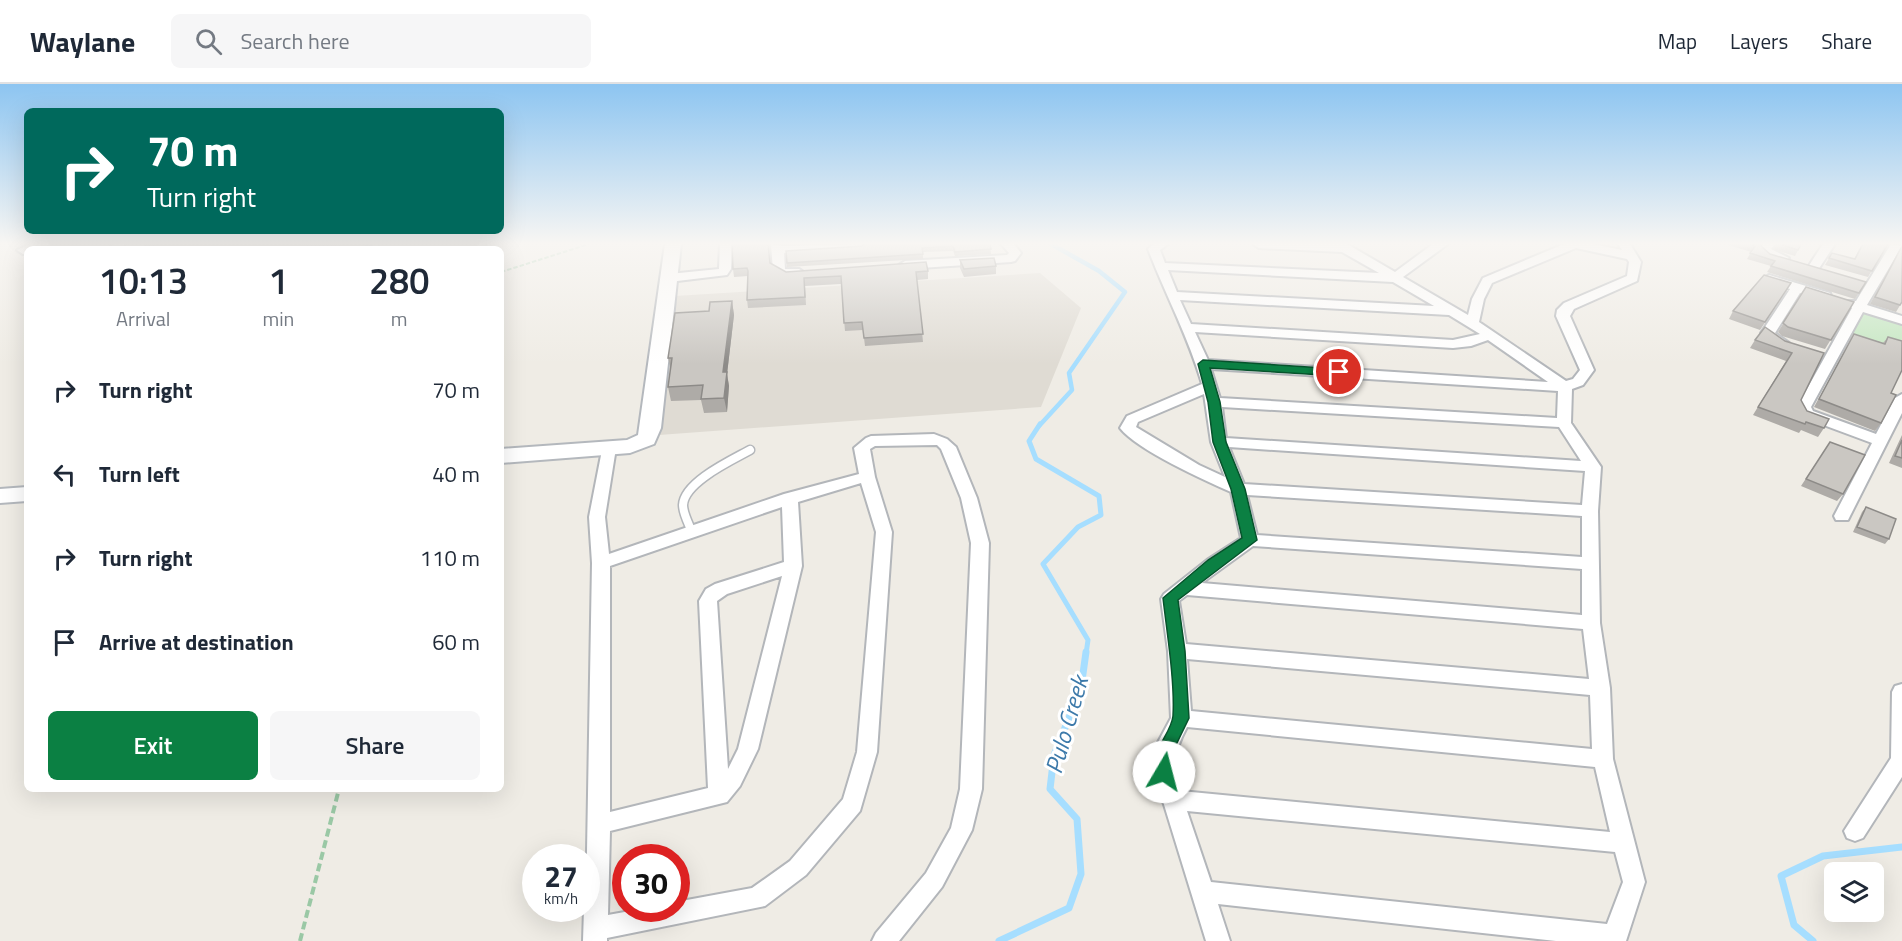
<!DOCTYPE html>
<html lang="en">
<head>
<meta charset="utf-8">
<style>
  body { margin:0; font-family:"Titillium Web",sans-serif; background:#f6f6f7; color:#1f2937; height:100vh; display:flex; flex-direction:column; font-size:22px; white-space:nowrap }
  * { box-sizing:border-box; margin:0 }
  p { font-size:20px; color:#747a83 }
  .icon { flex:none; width:33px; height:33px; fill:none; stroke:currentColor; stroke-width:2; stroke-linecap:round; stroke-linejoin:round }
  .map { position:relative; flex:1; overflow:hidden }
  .sheet { position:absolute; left:24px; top:162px; width:480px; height:546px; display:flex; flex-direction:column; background:#fff; border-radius:9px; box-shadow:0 6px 24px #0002 }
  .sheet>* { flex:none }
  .top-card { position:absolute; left:24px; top:24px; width:480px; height:126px; border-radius:9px; box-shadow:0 6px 24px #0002; background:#00695c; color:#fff; overflow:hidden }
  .fabs { position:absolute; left:1824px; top:778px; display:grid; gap:12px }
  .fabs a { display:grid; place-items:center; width:60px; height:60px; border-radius:9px; background:#fff; box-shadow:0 6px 24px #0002; font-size:30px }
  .speed { position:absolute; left:522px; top:760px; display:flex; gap:12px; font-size:30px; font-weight:700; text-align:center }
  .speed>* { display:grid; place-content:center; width:78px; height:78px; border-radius:50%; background:#fff; box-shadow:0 6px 24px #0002; line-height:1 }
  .speed small { font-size:15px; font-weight:400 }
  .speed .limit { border:9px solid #d22; background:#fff; color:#111 }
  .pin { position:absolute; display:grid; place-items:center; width:51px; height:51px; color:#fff; margin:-26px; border:3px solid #fff; border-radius:50%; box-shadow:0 2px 6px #0007 }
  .me { position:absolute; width:66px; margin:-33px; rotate:8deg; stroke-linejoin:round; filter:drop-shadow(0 0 4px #0008) }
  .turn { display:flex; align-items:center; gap:21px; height:126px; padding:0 24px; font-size:27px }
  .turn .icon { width:78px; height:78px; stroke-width:2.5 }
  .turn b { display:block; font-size:42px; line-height:51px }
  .eta { display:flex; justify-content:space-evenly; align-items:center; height:102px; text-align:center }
  .eta b { font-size:36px; font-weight:600; line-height:42px }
  .action { display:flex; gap:12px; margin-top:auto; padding:12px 24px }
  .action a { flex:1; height:69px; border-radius:9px; background:#0b8043; color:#fff; font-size:24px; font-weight:600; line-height:69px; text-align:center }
  .action a+a { background:#f6f6f7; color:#1f2937 }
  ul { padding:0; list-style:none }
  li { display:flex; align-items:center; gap:18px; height:84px; padding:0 24px }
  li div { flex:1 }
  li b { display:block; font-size:22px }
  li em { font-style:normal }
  header { display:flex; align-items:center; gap:36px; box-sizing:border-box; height:84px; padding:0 30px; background:#fff; border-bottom:2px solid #e0e1e3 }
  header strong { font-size:28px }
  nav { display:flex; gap:33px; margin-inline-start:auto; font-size:21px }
  .search { width:420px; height:54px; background:#f6f6f7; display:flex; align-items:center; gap:15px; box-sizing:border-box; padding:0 21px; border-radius:9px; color:#747a83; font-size:22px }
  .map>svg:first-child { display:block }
</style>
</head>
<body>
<header>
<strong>Waylane</strong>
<div class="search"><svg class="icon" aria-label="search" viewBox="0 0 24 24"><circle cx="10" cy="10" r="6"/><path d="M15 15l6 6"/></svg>Search here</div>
<nav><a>Map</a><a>Layers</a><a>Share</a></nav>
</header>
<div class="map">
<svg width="1902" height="857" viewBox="0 0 1902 857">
  <rect width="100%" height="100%" fill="#efece5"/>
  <path fill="#dfdbd3" d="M1040,189L1081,224L1041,323L659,351L675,212Z"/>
  <path fill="#c4e7c1" d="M1866,227L1902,238V265L1851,249Z"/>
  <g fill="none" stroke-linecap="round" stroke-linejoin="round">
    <path stroke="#a6deff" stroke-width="4.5" d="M1039,342L1072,306L1069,289L1125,208L1099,187L1051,160"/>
    <path stroke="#a6deff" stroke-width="5" d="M1040,340L1029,357L1036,375L1099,412L1101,431L1078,443L1043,480L1088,556L1086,570"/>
    <path stroke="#a6deff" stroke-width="7" d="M999,857L1069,824L1081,790L1077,735L1050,705L1054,671L1081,604L1086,568
      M1813,857L1794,841L1781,792L1823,772L1902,763"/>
    <defs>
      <path id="lane" d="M692,448C689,440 683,430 683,421C684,398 732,376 750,366"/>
      <path id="street" d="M30,160H50L40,165H27V169L23,170L17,166Z
        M113,160H125L121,165H109Z
        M720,160H732L731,185L727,191L669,198L663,194L669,190L719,185Z
        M771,160L783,162L868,160L862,164L784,169L785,185H799L805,189L803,192L788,194L773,187Z
        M1001,160H1014L1021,169L1015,177L1011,178L905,185L899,181L905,177L1007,171L1009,169Z
        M1153,160H1168L1160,166L1165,179L1379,189L1342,168L1259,164L1253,160H1347L1395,188L1433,160H1448L1403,193L1468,231L1472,215L1483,194L1564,160H1593L1622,166L1618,160H1630L1641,178L1637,197L1574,225L1570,232L1594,286L1583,301L1572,305L1571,339L1601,383L1598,427L1600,539L1610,604L1613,675L1645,798L1626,857H1556L1218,820L1230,857H1206L1154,688L1156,662L1171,634L1168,567L1161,515L1164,510L1207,476L1241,454L1231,408C1204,396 1137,366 1120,344L1127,332L1202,300C1189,254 1165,210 1148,165ZM1576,164L1627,175L1629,178L1627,192L1564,219L1557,226L1556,232L1580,286L1573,295L1566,297L1479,238L1484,215L1492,199ZM1168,186L1393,198L1434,222L1177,208ZM1180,216L1449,231L1480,250L1453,256L1191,240ZM1195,248L1453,264L1471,262L1488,256L1548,298L1208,276ZM1211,285L1558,307L1557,334L1220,314ZM1204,310L1211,358L1225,393L1199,381L1136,343L1138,338ZM1222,323L1559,343L1581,377L1226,354ZM1229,363L1585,387L1582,421L1244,400ZM1247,411L1582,432V473L1257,451ZM1253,462L1582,485V531L1202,499ZM1187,511L1583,545L1589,595L1186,560L1179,517ZM1187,575L1590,611L1592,665L1191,627ZM1187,643L1595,683L1610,748L1181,707C1172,681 1174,667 1187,643ZM1187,727L1615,768L1623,798L1607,840L1211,798Z
        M1763,160H1775L1771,165L1789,174L1783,178L1767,174L1759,166Z
        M1823,160H1835L1818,186H1810L1808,183Z
        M1891,160L1902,162L1867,221L1902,232V240L1863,228L1811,323L1813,327L1876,350L1895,314L1902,310V329L1850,432L1848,436H1836L1834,432L1872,359L1802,333L1797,323L1852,224L1846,220L1847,217H1856Z
        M1769,191L1830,209L1831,212L1825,216L1800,209L1775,249L1789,259L1782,263L1765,256L1761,249L1790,205L1765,198L1763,195Z
        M934,350L947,355L956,363L977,414L989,459L982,705L972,746L942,803L899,857H872L876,849L926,789L951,744L960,705L971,459L961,414L941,365L937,361L875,362L870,365L875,393L892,448L877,668L860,727L806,791L765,822L607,854V857H583L584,825H586L592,479L589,433L603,361L608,359L616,364L605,433L609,470L784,410L859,390L854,364L866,354L871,352ZM861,399L876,448L857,668L843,715L790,777L752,804L676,818V825H641L608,831L610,747L719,720L727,718L740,702L758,665L802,482L798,418ZM782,423L784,478L715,500L706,505L699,517L708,704L610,728V482ZM782,492L738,665L728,685L717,517L727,510Z
        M1902,600V693L1863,754L1855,757L1847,754L1844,747L1891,674L1892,608L1895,602Z"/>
      <path id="secondary" d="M665,160H681L661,344L654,360L630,369L501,379V365L627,356L638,351Z
        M27,403V417L0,419V405Z"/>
    </defs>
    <use href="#lane" stroke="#b3b6ba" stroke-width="11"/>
    <use href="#street" stroke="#b3b6ba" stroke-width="4"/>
    <use href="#secondary" stroke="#b4b8bd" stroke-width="4"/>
    <path stroke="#9ac8a5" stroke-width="2" stroke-dasharray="4.5 2" stroke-linecap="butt" d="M377,165L380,160
      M501,188L589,160"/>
    <path stroke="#9ac8a5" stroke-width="4" stroke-dasharray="8 4" stroke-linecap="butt" d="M300,857L339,705"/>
    <use href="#lane" stroke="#fff" stroke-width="8"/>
    <use href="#street" fill="#fff" fill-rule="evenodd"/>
    <use href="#secondary" fill="#fff" fill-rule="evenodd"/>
  </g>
  <path fill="#aeaba7" d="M990,160L991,170L955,172L953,167L923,168V175L787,183L786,167L862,162Z
    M1729,160H1761V162L1770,170L1866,198L1855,215L1767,188L1771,182L1747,175L1751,168L1729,161Z
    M1777,160H1801L1795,172L1776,166L1774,165Z
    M1862,160H1888L1868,193L1825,181L1832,169L1854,175Z
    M1902,161V218L1896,228L1870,220Z
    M960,176L996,182V190L964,193L960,184Z
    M770,180L786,188L928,187V195L917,196L923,258L865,262L863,246L845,247L841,200L805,202L806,221L748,224L747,216L748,192L734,193L733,185Z
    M1806,203L1854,218L1825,265L1782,252L1778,248Z
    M1786,207L1760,246L1729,235L1733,227Z
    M732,217L734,231L727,290L729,302L727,328L704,329L701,316L671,317L668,303L671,285L668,274L709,227Z
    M1854,250L1883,259L1888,253L1891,309L1881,339L1875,347L1814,323Z
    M1755,256L1785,257L1824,269L1801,316L1807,327L1824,344L1818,353L1801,346L1799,349L1753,331L1786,277L1750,264Z
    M1902,351V384L1889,379Z
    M1830,358L1843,410L1837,417L1801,402Z
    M1866,423L1889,455L1885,460L1853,448L1862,428Z"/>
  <path fill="#8d8b88" d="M367,160H373L371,165H364Z
    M732,217L734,231L727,290L729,302L727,328L724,314L723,288Z"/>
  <path fill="#cac7c2" stroke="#8d8b88" stroke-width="1.5" d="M196,160L334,161L367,160L364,165H141L146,161Z
    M732,160H768L770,179L786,188L926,178L928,187L916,188L923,250L864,254L862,238L844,239L841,192L804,194L805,213L747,216L748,187L747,184L733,185Z
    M864,160H990L991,165L955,168L953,162L922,164L923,170L787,179L786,167L862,162Z
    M1750,160H1761V162L1770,170L1866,198L1859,209L1771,182L1775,177L1750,169L1755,162Z
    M1780,160H1801L1798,166Z
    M1863,160H1888L1872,187L1829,174L1832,169L1855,175Z
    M1902,162V218L1900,221L1875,213Z
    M994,174L996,182L964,185L960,176Z
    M1764,191L1791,199L1765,238L1733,227Z
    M1806,203L1854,218L1831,256L1788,243L1783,239Z
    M732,217L723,288H727L724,314L701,315L703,301L668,303L672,274H668L675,229L709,227L710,218Z
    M1765,243L1785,257L1824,269L1801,316L1807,327L1829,335L1824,344L1806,338L1805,340L1758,323L1792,269L1755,256Z
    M1854,250L1885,260L1888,253L1902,257V286L1891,309L1896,311L1881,339L1819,315Z
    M1902,356V374L1895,372Z
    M1830,358L1865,371L1843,410L1806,395Z
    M1866,423L1896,435L1889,455L1857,443Z"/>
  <linearGradient id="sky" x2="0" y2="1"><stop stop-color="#8dc5f1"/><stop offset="0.57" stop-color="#f8f6f3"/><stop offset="1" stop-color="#f8f6f3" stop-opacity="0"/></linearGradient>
  <rect width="1902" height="280" fill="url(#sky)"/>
  <path fill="#0b8043" stroke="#07532c" stroke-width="1.5" d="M1203,276L1339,285L1345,288L1339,292L1210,284L1220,318L1226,358L1245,405L1257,456L1178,516L1185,567L1189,634L1175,663L1170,694L1164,696L1158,694C1146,669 1171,652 1173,632C1175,598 1167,549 1163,514L1208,476L1242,454L1231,405L1213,358L1208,318L1198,280Z"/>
  <g text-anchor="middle" stroke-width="6" stroke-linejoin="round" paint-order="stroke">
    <g font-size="24" font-style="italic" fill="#3d7aaa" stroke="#fff">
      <text transform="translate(1067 641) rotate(-74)" y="8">Pulo Creek</text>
    </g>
  </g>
</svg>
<div class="fabs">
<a><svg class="icon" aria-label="layers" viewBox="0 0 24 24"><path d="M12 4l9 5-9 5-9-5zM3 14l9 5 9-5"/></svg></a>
</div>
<div class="speed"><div>27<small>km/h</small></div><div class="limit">30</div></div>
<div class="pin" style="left:1339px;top:288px;background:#d93025"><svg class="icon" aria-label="arrive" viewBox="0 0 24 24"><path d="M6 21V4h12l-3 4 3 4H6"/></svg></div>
<svg class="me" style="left:1164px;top:688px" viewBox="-20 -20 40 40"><circle r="19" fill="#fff"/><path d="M0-13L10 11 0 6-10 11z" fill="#0b8043"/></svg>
<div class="top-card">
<div class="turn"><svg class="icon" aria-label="right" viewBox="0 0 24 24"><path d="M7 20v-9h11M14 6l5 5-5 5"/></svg><div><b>70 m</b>Turn right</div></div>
</div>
<section class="sheet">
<div class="eta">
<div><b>10:13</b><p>Arrival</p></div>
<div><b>1</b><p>min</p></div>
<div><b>280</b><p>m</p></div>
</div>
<ul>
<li><svg class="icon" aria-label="right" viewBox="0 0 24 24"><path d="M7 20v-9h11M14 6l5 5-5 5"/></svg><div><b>Turn right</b></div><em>70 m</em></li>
<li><svg class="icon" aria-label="left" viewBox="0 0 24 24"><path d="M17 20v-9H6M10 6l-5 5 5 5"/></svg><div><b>Turn left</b></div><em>40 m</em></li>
<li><svg class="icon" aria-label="right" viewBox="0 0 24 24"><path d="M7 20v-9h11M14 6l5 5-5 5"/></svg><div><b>Turn right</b></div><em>110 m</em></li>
<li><svg class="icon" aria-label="arrive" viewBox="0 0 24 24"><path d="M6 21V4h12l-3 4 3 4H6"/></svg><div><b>Arrive at destination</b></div><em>60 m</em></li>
</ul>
<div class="action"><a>Exit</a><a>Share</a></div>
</section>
</div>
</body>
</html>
